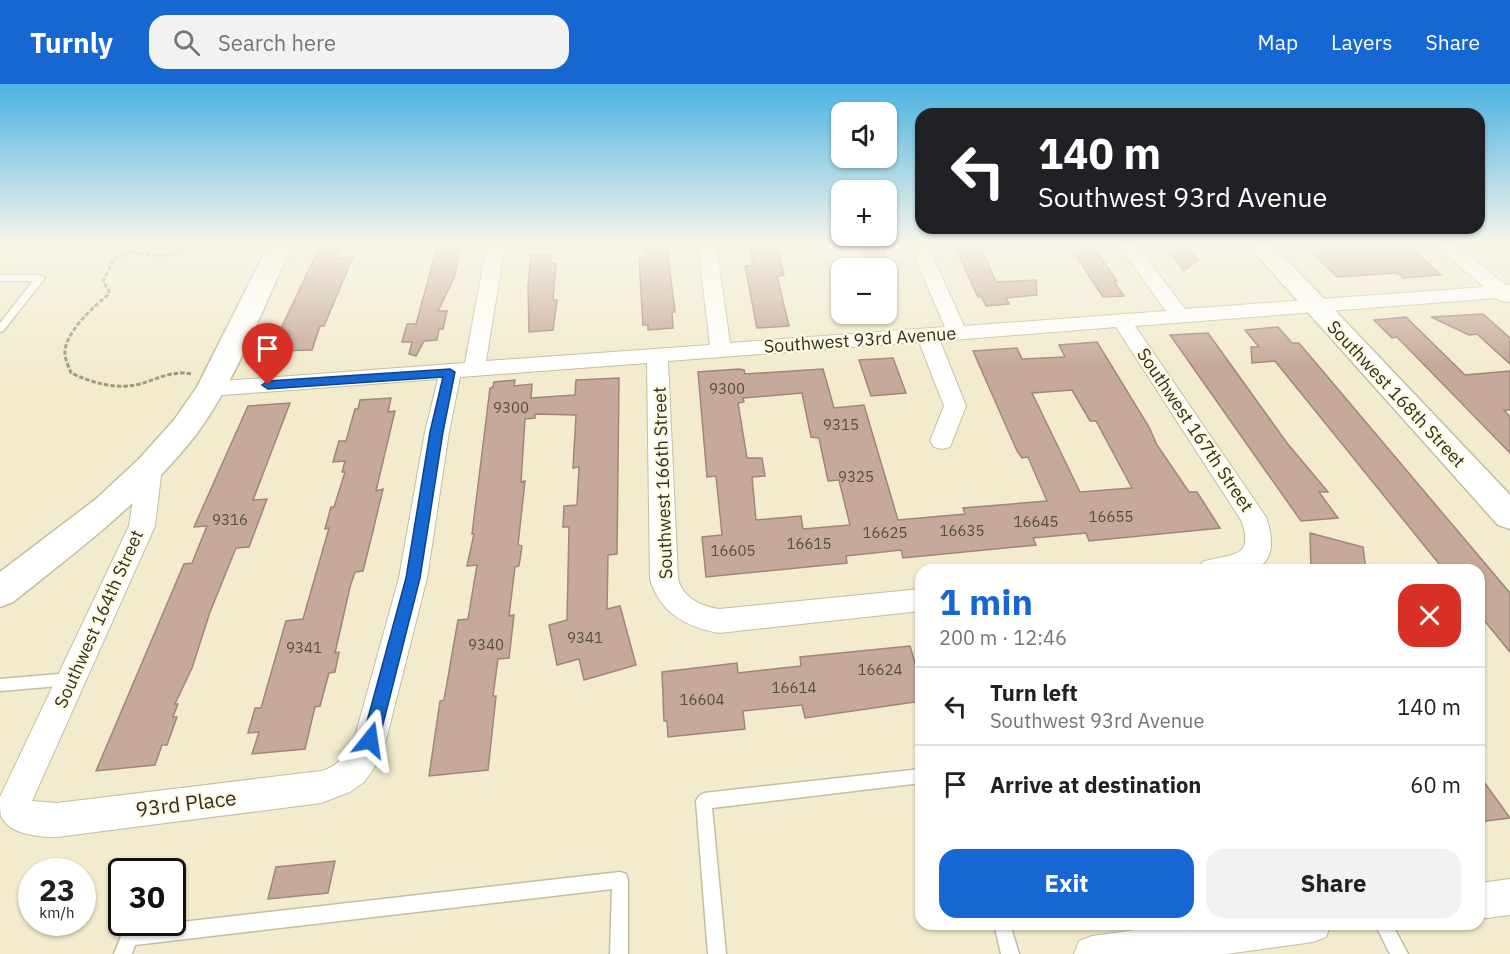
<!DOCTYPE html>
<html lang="en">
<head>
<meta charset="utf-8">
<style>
  body { margin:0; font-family:"IBM Plex Sans",sans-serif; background:#f2f2f2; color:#202124; height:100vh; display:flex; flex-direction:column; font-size:22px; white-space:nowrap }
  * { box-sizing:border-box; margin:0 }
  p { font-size:20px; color:#757577 }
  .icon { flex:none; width:33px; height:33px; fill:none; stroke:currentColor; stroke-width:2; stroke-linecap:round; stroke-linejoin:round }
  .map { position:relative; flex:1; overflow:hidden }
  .panel { position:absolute; left:915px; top:480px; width:570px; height:366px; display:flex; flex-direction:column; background:#fff; border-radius:18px; box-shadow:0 2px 4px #0004 }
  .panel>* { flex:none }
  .guide { position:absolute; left:915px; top:24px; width:570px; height:126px; border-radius:18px; box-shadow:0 2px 4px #0004; background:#202124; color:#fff; overflow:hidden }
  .fabs { position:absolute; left:831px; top:18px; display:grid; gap:12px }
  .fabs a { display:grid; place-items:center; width:66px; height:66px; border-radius:12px; background:#fff; box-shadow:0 2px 4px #0004; font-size:30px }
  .speed { position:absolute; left:18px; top:774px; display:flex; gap:12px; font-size:30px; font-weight:700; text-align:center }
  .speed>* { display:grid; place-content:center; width:78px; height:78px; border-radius:50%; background:#fff; box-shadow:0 2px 4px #0004; line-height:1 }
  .speed small { font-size:15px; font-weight:400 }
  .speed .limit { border:3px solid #111; border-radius:9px; background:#fff; color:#111 }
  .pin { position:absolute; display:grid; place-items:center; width:51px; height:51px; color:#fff; margin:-62px -26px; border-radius:50% 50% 50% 0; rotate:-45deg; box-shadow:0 0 6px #0007 }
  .pin .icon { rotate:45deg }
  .me { position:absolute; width:66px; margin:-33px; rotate:15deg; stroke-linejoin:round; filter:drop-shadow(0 0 4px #0008) }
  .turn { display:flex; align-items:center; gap:21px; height:126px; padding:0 24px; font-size:27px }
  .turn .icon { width:78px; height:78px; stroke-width:2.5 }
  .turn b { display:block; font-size:42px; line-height:51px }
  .round { display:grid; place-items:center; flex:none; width:63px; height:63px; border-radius:18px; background:#f2f2f2 }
  .head { display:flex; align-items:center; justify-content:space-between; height:102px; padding:0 24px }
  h1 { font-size:36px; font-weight:700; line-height:45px; color:#1667d1 }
  .action { display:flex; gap:12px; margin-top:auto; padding:12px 24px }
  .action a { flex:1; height:69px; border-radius:18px; background:#1667d1; color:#fff; font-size:24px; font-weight:700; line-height:69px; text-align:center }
  .action a+a { background:#f2f2f2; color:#202124 }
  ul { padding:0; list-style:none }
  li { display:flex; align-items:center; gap:18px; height:78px; padding:0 24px; border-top:2px solid #e0e0e0 }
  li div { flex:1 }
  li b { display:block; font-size:22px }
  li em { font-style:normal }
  header { display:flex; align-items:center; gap:36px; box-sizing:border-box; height:84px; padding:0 30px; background:#1667d1; color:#fff }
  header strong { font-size:28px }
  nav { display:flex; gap:33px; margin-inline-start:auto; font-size:21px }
  .search { width:420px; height:54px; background:#f2f2f2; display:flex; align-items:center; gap:15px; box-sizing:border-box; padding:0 21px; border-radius:18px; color:#757577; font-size:22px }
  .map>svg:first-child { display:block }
</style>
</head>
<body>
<header>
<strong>Turnly</strong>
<div class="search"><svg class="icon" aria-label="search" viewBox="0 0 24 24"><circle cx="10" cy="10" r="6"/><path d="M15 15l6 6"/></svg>Search here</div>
<nav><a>Map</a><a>Layers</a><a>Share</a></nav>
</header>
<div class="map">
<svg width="1510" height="870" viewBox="0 0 1510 870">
  <rect width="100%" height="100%" fill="#f2ebce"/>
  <path fill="#c6a99b" stroke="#a18678" stroke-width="1.5" fill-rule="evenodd" d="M321,160H343L338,174L353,173L324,242H320L312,266L275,267L277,253Z
    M438,160H460L457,181L454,194L438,227H447L443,245H439L437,256L424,257L416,272L409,270L412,258H402L407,240H416Z
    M859,160H881L891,184H867Z
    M954,160H979L996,198L1036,196L1037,211L1006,214L1009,220L986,222L981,212L978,213Z
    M1068,160H1091L1117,197H1114L1124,212L1103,213Z
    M1163,160H1185L1198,176L1184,187Z
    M1366,160H1406L1441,191L1403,194L1398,189L1337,193L1311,167L1369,162Z
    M777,161L784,191L777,192L789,242L757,244L745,182L753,181L750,163Z
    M667,163L675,228H672L673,244L648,246V241H643L639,174H645V164Z
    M551,170L550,179H556L553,216H557L553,246L529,248L528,201L531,171Z
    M1483,230L1510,254V280L1477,250L1469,251L1431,233Z
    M1406,233L1465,291L1510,287V326H1504L1510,333V369L1397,253L1392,254L1374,236Z
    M1278,243L1292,259H1299L1510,509V568L1479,530V486H1444L1275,277L1252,279L1251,263H1259L1245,246Z
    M1208,249L1287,359L1328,408H1319L1338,434L1301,437L1170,251Z
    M1097,258L1149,343L1157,361L1189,408H1197L1220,444L1089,457L1086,449L1033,454L1036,461L903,474L901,466L846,472L847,479L706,493L702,453L722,451L716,392L707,393L698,288L739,285L744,286L745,290L823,285L834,324L864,321L898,436L965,430L963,424L1047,417L1028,373L1022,374L1017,367L973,267L1017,264L1022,275L1065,273L1059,261ZM1072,306L1090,337H1096L1132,404L1080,408L1032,309ZM802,309L811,353L819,354L828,397L839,396L850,441L803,445L801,432L756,436L752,393L765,392L762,374H747L738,319L744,318L743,314Z
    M893,274L906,309L871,312L859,276Z
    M619,294L617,470L608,471L607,525L620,522L636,581L584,596L579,575L557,581L549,541L567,536L569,443H563L564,422L577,421L579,383L573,384L576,331L535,330V334L525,335L521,398L525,397L518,461L522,462L519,482L515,483L509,532L514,531L509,574L498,575L493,612H496L488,686L429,692L440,617L444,616L458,536L468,535L477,481L467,482L474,450H472L490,304L493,303L494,298L515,296L514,302L532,300L531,314L575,311L576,296Z
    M391,314L388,328L395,327L376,407L383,405L372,451L363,487L355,488L350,503L335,569L339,568L335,588L329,589L320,622L315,623L305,665L252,670L259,648L248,649L255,624H261L286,537L303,535L329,444L325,445L331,423H334L345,388H342L345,377L333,378L339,357H346L355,325H358L360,316Z
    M290,319L253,416L267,415L249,463L236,464L210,528L192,584L175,620H178L173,633H177L167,661H162L155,681L96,687L184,480L192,479L207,442L194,443L248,322Z
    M1310,449L1363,463L1366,486H1311Z
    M910,562L921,598V617L805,634L802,621L743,627L745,645L668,653L667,637H664L662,588L737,579L738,589L801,582L800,573Z
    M1479,691L1510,734L1479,738Z
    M335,777L328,809L268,815L276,783Z"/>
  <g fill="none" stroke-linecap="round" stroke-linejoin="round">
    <defs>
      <path id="lane" d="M0,191H40L45,194L3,247L0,248V239L33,197H0Z
        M71,589L76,591L78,595L76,599L71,601L0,607V595Z
        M921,685V699L712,724L726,870H708L696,717L699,712L704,709Z
        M620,788L626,790L628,796V870H610L612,805L135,861L132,870H114L123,847L129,844Z
        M994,840H1010L1019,870H1001Z
        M1375,840H1392L1408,870H1390Z"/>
      <path id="street" d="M487,160H505L486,277L710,261L698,160H716L730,259L945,243L909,160H927L964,242L1166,227L1118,160H1136L1185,225L1484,203L1434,160H1454L1506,201H1510V218L1501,217L1497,214L1135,242L1266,433C1272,450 1277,477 1254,485C1241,490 1212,486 1198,486L1202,478C1230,469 1256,476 1241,436L1116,243L940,257L966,322L950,363L942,365L934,363L930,357L944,322L919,258L668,277L678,495C683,514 701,522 719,525L921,505V527L719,549C686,543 660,529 650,495L647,279L460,293L449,348L427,494L386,656L374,684L364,698L350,708L321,719L57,753C40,753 9,751 1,732C0,726 0,718 0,713L129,442L138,383L141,377L150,374L159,377L162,383L155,442L32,717L57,719L321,687C337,683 347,671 354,656L399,494L425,348L438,295L210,312L202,310L199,305L202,300L210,298L465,279Z
        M1510,795V831L1479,835V799Z
        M1178,840H1331L1326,853L1313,858L1226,870H1074L1079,857L1092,852Z"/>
      <path id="secondary" d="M269,160H293C264,220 235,300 195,352C143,418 77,467 13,518L0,523V488L96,415L139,375L174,336L197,303Z
        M1247,160H1272L1510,411V445L1498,441Z"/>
    </defs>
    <use href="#lane" stroke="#c4bea1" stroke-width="3"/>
    <use href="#street" stroke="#c4bea1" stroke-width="2"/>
    <use href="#secondary" stroke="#c4bea1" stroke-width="3"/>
    <path stroke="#a09a85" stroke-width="3" stroke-dasharray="4.5 2" stroke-linecap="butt" d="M191,290C173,286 157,295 140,300C116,306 93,299 71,289C69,284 66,277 65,271C63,250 93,223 108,211L109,207L103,197L114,175L131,168L162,172L200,162L257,164"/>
    <use href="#lane" fill="#fff" fill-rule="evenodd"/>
    <use href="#street" fill="#fff" fill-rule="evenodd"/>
    <use href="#secondary" fill="#fff" fill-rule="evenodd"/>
  </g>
  <linearGradient id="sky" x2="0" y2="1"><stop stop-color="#4bb3e2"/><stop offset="0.57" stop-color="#f9f6e9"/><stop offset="1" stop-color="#f9f6e9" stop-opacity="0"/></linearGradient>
  <rect width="1510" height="282" fill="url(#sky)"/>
  <path fill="#1667d1" stroke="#0e4388" stroke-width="1.5" d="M450,285L455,288L443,348L420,494L379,656L376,661L370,664L365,661L362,656L406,494L430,348L443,293L268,305L262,301L268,297Z"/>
  <g text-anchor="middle" stroke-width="4.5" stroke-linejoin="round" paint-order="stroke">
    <g font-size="15" fill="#574e42">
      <text x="727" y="310">9300</text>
      <text x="511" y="329">9300</text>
      <text x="841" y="346">9315</text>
      <text x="856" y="398">9325</text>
      <text x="1111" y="438">16655</text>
      <text x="230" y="441">9316</text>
      <text x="1036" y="443">16645</text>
      <text x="962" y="452">16635</text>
      <text x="885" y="454">16625</text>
      <text x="809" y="465">16615</text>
      <text x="733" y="472">16605</text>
      <text x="585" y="559">9341</text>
      <text x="486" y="566">9340</text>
      <text x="304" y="569">9341</text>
      <text x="880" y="591">16624</text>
      <text x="794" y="609">16614</text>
      <text x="702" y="621">16604</text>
    </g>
    <g font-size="18" fill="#322f24" stroke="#fef9e1">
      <text transform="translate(860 256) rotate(-4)" y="6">Southwest 93rd Avenue</text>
      <text transform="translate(1396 310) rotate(47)" y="6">Southwest 168th Street</text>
      <text transform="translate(1195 346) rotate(56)" y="6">Southwest 167th Street</text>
      <text transform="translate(663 399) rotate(-92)" y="6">Southwest 166th Street</text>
      <text transform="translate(99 535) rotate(-66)" y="6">Southwest 164th Street</text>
    </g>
    <g font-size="21" fill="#322f24" stroke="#fef9e1">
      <text transform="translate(186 720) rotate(-7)" y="7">93rd Place</text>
    </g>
  </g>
</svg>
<div class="fabs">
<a><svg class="icon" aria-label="sound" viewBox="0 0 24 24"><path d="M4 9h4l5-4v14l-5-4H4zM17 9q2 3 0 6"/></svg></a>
<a>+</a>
<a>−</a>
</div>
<div class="speed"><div>23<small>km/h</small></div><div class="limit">30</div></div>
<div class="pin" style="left:268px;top:301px;background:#d93025"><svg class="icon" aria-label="arrive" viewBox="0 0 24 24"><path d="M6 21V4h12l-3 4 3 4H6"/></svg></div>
<svg class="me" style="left:370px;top:656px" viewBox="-20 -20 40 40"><path d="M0-17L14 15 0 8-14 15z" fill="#1667d1" stroke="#fff" stroke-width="4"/></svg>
<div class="guide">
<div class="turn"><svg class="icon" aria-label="left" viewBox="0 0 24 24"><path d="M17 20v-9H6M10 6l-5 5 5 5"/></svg><div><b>140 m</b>Southwest 93rd Avenue</div></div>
</div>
<section class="panel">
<div class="head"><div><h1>1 min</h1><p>200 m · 12:46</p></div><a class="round" style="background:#d93025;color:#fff"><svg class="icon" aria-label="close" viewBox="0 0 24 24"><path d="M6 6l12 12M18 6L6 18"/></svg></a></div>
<ul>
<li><svg class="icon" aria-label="left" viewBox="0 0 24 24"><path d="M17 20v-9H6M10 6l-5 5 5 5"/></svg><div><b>Turn left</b><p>Southwest 93rd Avenue</p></div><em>140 m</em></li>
<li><svg class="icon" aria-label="arrive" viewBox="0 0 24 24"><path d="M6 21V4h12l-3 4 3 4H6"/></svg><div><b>Arrive at destination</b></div><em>60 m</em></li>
</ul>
<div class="action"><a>Exit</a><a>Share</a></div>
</section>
</div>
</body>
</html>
